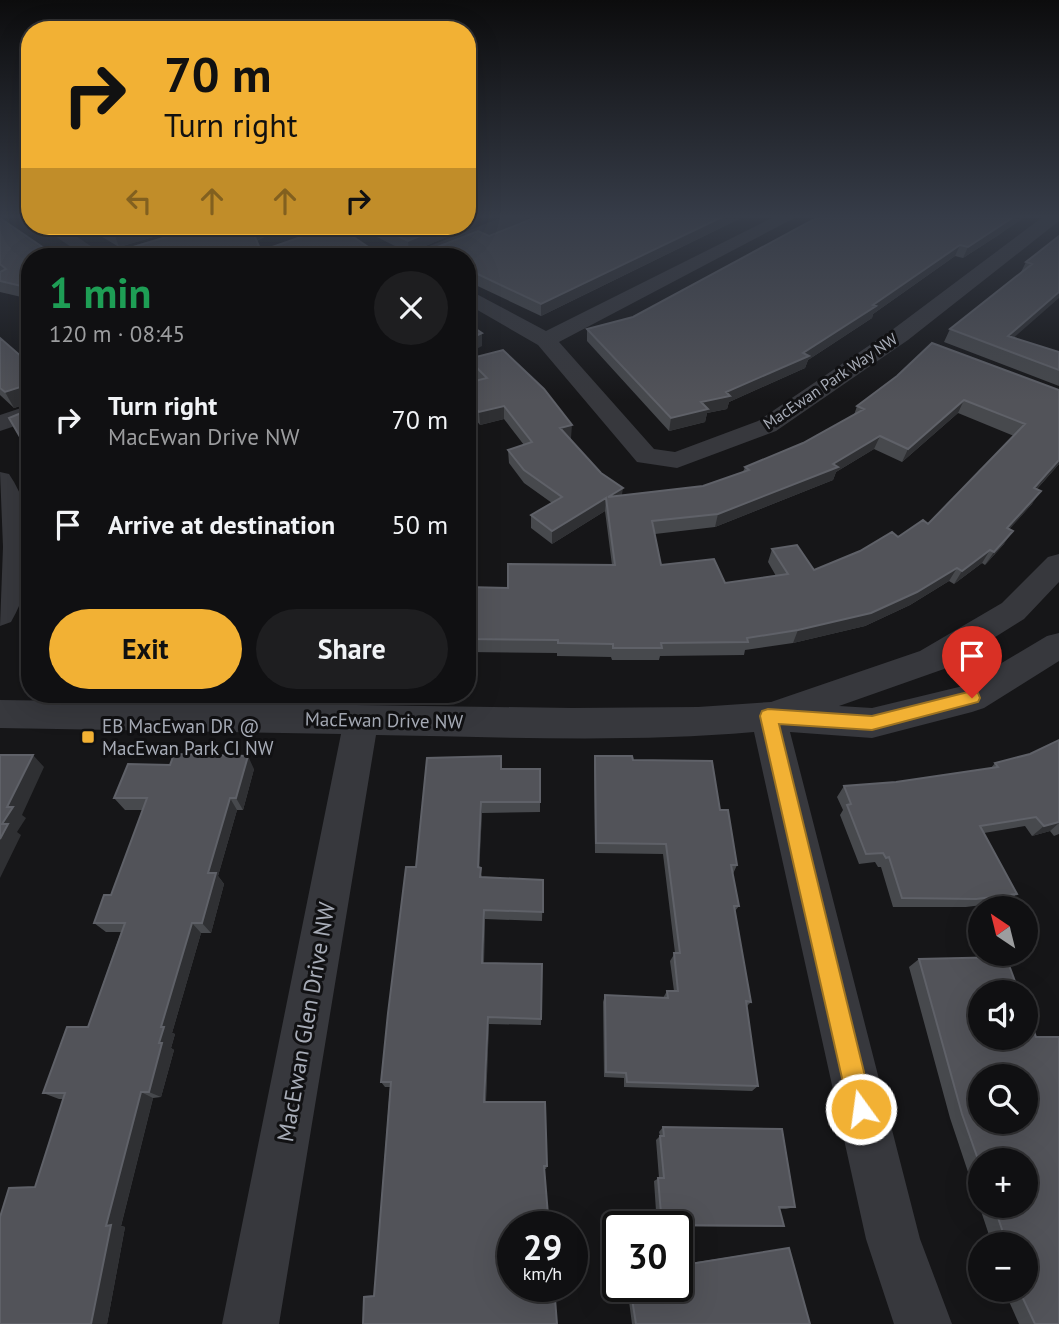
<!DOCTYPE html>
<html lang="en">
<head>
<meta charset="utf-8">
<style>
  body { margin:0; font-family:"PT Sans",sans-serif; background:#1e1e20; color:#f1f3f6; height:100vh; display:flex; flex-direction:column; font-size:26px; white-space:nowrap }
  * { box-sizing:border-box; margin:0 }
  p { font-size:23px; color:#9c9d9f }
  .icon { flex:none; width:38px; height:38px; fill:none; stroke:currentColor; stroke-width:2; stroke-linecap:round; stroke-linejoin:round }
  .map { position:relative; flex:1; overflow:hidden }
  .drawer { position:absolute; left:21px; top:248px; width:455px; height:455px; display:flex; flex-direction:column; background:#101012; border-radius:28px; box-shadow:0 7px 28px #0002,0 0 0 2px #303032 }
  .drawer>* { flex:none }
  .guide { position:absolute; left:21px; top:21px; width:455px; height:214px; border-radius:28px; box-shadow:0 7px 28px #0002,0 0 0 2px #303032; background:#f2b134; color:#111; overflow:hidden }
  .needle { width:46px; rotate:325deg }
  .buttons { position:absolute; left:968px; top:896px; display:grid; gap:14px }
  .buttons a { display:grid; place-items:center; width:70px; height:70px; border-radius:50%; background:#101012; box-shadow:0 7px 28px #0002,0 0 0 2px #303032; font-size:35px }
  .speed { position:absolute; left:497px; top:1211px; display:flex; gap:14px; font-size:35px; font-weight:700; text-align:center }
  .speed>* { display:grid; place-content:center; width:91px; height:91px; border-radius:50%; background:#101012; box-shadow:0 7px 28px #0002,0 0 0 2px #303032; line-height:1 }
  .speed small { font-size:18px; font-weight:400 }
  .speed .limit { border:4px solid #111; border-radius:10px; background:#fff; color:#111 }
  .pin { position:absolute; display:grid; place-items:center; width:60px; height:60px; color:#fff; margin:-72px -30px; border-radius:50% 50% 50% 0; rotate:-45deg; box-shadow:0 0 7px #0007 }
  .pin .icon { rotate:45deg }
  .me { position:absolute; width:77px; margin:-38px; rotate:346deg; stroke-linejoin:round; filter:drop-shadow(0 0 5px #0008) }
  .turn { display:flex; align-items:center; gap:24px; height:147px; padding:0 28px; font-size:32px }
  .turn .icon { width:91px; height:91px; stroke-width:2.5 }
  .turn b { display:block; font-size:49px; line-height:60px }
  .lanes { display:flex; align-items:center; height:66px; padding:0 28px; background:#0003; justify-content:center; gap:35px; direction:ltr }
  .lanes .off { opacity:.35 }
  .round { display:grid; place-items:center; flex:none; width:74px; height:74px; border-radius:37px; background:#1e1e20 }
  .head { display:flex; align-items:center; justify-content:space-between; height:119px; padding:0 28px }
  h1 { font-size:42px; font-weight:800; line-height:52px; color:#1e9e55 }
  .primary-button { display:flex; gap:14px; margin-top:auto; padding:14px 28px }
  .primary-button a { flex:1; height:80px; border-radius:42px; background:#f2b134; color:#111; font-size:28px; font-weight:800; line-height:80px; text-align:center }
  .primary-button a+a { background:#1e1e20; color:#f1f3f6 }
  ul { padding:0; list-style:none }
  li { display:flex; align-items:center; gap:21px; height:105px; padding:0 28px }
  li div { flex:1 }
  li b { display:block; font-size:26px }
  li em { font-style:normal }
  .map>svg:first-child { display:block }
</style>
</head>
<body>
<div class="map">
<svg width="1059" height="1324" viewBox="0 0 1059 1324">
  <rect width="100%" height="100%" fill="#161618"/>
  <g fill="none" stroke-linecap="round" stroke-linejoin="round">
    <path fill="#37383d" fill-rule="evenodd" d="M505,216H529L526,220L435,257H410L412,253Z
      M776,216H798L559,342L654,449L675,452L758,421L892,330L1044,216H1059V221L908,340L776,431L677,468L637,462L538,345L467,304V289L546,331Z
      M40,226H61L107,257H86Z
      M199,226H225L222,230L135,257H108L110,253Z
      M30,405V421L0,431V415Z
      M0,472L9,474C39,518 37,577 11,622L0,626L3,547Z
      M1059,554V582L1024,619L944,669L839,706L872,708L963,686L1047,636L1059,633V661L984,708L972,712L872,738L790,732L920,1239L952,1324H894L866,1239L754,732C628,743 502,737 376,735L279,1324H222L341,734L0,728V700L572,708L698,707L771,702L920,651L1002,603L1048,557Z"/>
  </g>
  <path fill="#47494d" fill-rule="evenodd" d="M539,216H745L541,316L467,281V257H423L422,248H435L489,236Z
    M820,216H1026L997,236L963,258L955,256L873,314L872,318L808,360L805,368L729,402L727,409L707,413L705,422L669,431L587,341V329L633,317Z
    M0,218L30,257V299L0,292Z
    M84,226H191L119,247Z
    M203,226H285L257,241L261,251L332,226H456V233L409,253L361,229L356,238L383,257H137L133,247Z
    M1059,236L1014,338L1059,352V386L944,342L950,329L1020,274L1026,262Z
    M0,338L30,364V454L25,412L22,408L23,405L14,408L0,395Z
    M468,359L571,438L570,439L622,495L703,486L743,472L745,467L803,443L854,415L857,406L1059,390V464L1037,489L1032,504L1009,529L1004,544L985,565L982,563L954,584L949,581L910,605L865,626L793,643L745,650L744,655L660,656L659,660H612L611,657L557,656V653L467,652V587L508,588L612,565L605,511L552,544L531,528V515L552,503L524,483L509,463L508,450L524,445L504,419L480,425L467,409V383L477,381L469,372ZM958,413L1014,436L928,524L814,570L772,549L768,562L776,576L725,583L661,565L655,534L715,527L833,480L836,472L874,449L902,462Z
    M30,634V655L23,647Z
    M1059,740V834L1054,836L1050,831L1032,836L1025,826L984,833L1017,894L1006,902L966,907H893L881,867H878L875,862L859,864L840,815L843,810L837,797L844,786L896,782L991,768L995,763L1030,754Z
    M595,756L633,760L720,810L737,865L733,874L739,906L735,911L751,1002L746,1007L758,1086L752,1091L624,1087V1078L604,1077L603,1002L605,995L663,998L667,991H674L670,961L675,953L663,854L595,853L594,766Z
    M254,769L243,810H237L218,876L224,884L211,933H201L172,1033L175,1034L171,1048L174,1050L161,1097L153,1098L121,1226L125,1227L107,1324L35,1187L63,1099H59L43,1093L88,1027L121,932H106L94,923L111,895L143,810H125L114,798Z
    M502,769H540V812L482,813L479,868L482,877L543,880L542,921L485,919L484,963L542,964L541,1025L489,1024L486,1102L547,1166L546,1169H544L374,1296L390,1087H385L381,1082L416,867Z
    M1006,957L1019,992H980V1038H1026V1009L1036,1037H1059V1324H1019L1004,1290H1026V1244H992L950,1118L909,967L919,959ZM980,1076H1026V1122H980ZM980,1160H1026V1206H980Z
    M663,1127L795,1207L786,1209H779L784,1226L775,1227L657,1226L654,1181L659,1178L656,1140L660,1136L659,1132Z
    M789,1248L810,1324H632L627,1286H677V1265Z"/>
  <path fill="#2f3033" d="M724,216H745L541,316V304Z
    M1015,216H1026L997,236L963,258L968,247Z
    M148,226H191L119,247L115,236Z
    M259,226H285L255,241L252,230Z
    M354,226H361V229L351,246L349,234Z
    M444,226H456V233L409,253L408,241Z
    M960,245L955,256L873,314L872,318L808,360L805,368L729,402L727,409L707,413L705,422L669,431L671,418L803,353Z
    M1059,292V298L1001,349L1008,336Z
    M482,333V346L467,354V340Z
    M30,364V386L22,373L27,365Z
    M20,387L29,403L14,408L5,392Z
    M964,400L958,413L902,462L908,449Z
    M504,406V419L480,425L479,412Z
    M572,425L571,438L560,441V428Z
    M880,436L874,449L836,472L833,480L715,527L718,514L833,464Z
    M1059,460V464L1026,501L1034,488Z
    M623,488L621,501L608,497Z
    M1041,491L1032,504L999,541L1007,528Z
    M606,498L605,511L552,544V531Z
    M1013,531L1004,544L985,565L994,552Z
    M990,550L982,563L954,584L962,571Z
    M957,568L949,581L910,605L865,626L793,643L798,630Z
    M33,755L44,767L22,815L26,818L17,832L21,835L0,878V839L2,824L7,807Z
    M248,756L254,769L243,810L236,798Z
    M230,798L237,810L218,876L224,884L211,933L202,923L208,873Z
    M481,802L482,813L479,877L478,867Z
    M1059,822V823L1050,831L1032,836L1044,826Z
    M484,910L485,919L483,971L482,963Z
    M192,923L201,933L172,1033L175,1034L171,1048L174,1050L161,1097L149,1092L161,1027Z
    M488,1017L489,1024L485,1107L484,1102Z
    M141,1092L153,1098L121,1226L125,1227L107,1324H91L106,1226Z"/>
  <path fill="#525359" stroke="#5f6168" stroke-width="2" fill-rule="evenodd" d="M539,216H724L541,304L467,269V257H441L422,248H435L478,231L489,236Z
    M820,216H1015L968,247L960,245L873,305L876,306L803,353L809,356L726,392L730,396L701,402L708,409L671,418L587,329L633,317Z
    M0,218L57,257H30V288L0,281V272L6,269L0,264Z
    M98,226H148L115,236Z
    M203,226H259L252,230L261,251L332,226H354L349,234L383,257H150L133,247Z
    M377,226H444L408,241Z
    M1059,236V292L1008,336L1059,352V370L950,329L1032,264L1026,262Z
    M467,323L482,333L467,340Z
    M0,338L30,364L27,365L30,368V370L22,373L30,379V454L9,418L26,411L22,408L24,390L20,387L5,392L0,388Z
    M932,343L1059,390V460L1034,488L1041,491L1007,528L1013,531L994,552L990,550L962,571L957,568L917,592L871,613L798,630L747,638L748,642L661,643L662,648H613V644L558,643V640L467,639V587L508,588V564L615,565L606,498L552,531L531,515L562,497L524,470L508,450L532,442L504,406L479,412L467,397V383L487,378L468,359L503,350L544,389L572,425L560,428L601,473L623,488L608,497L703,486L749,470L745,467L803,443L864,409L857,406L897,376ZM964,400L1025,424L928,524L923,520L898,537L892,532L860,551L814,570L797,545L772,549L788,574L725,583L714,559L661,565L652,521L718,514L838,467L833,464L880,436L908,449Z
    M30,634V647H23Z
    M1059,740V822L1044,826L1036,817L980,826L1017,894L976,899L902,898L889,857L886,858L883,853L866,854L847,805L851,804L844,786L896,782L998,767L995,763L1030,754Z
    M174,754L248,756L236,798H230L208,873H216L202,923H192L161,1027H164L159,1043H162L149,1092H141L106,1226L111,1225L91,1324H0V1217L9,1188L35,1187L65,1093H43L67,1027H88L125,923H94L104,895H111L147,798H114L128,764L170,765Z
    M0,755H33L7,807H13L2,824H8L0,839Z
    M501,756V769H540V802H481L478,867L481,868L480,877L543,880V912L484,910L482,963L542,964L541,1019L488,1017L484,1102H545L547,1166H544L549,1227H513V1286H554L557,1324H363L364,1297L374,1296L391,1082H381L388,1013L406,867H416L427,758Z
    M595,756H632L633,760L712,761L720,810H728L737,865H731L739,906H734L751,1002L746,1001L758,1086L627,1082L626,1073L606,1072L605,995L668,998L667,991H678L674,953H680L666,844L596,843Z
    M1006,957L1019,992H980V1038H1026V1009L1036,1037H1059V1324H1035L1019,1290H1026V1244H1007L994,1206H1026V1160H980V1165L962,1114L919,959ZM980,1076H1026V1122H980Z
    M663,1127L782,1129L795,1207H779L784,1226L662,1225L658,1178H664L660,1136H664Z
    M789,1248L810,1324H636L630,1286H677V1266Z"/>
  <linearGradient id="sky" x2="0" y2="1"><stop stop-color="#0c0c0d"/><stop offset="0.54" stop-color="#363c48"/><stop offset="1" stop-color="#363c48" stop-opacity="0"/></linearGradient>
  <rect width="1059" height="401" fill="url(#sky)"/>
  <path fill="#f2b134" stroke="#9d7322" stroke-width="2" d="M972,691L978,693L980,698L978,702L872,730L779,724L873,1109L869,1117L861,1120L852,1117L849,1109L760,716L762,711L768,709L872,716Z"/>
  <rect fill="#f2b134" stroke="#111113" stroke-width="2.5" x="81" y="730" width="14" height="14" rx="3.5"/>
  <g text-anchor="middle" stroke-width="6" stroke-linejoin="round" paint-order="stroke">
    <g font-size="16" fill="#a8adb8" stroke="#111113">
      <text transform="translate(830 381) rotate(-34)" y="6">MacEwan Park Way NW</text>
    </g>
    <g font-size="19" fill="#a8adb8" stroke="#111113">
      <text transform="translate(384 720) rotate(1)" y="7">MacEwan Drive NW</text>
    </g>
    <g font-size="19" fill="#a8adb8" stroke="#111113" text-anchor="start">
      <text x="102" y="733">EB MacEwan DR @<tspan x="102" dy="22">MacEwan Park CI NW</tspan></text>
    </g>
    <g font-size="23" fill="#a8adb8" stroke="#111113">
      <text transform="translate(306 1022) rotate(-80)" y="8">MacEwan Glen Drive NW</text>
    </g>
  </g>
</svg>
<div class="buttons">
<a><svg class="needle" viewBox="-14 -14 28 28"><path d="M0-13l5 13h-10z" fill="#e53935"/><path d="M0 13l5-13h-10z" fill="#9c9d9f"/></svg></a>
<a><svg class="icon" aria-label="sound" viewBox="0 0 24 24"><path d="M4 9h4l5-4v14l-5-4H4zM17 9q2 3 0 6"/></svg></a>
<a><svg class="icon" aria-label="search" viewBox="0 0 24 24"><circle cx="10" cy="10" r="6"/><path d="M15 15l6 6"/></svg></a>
<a>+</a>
<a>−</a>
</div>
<div class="speed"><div>29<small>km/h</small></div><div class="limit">30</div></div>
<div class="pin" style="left:972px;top:698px;background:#d93025"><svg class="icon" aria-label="arrive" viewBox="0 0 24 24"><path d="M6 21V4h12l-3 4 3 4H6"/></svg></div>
<svg class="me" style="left:861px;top:1109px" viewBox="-20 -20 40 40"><circle r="17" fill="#f2b134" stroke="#fff" stroke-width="3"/><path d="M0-11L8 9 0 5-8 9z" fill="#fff"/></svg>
<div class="guide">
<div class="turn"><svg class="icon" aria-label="right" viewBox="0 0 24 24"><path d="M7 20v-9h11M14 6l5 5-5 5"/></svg><div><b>70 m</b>Turn right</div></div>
<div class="lanes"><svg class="icon off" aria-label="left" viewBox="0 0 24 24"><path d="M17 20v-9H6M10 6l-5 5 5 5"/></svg><svg class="icon off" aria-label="ahead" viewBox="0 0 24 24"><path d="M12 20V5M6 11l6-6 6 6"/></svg><svg class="icon off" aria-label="ahead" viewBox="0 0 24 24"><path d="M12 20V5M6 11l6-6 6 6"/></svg><svg class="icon" aria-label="right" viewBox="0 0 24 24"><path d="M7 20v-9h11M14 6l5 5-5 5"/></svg></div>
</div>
<section class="drawer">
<div class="head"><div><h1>1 min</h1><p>120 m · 08:45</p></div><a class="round"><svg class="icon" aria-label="close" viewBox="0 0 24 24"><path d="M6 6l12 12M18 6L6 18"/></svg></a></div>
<ul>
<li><svg class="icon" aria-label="right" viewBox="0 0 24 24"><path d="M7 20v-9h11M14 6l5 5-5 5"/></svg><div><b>Turn right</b><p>MacEwan Drive NW</p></div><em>70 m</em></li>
<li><svg class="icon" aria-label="arrive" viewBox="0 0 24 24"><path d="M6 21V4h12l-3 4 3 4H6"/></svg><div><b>Arrive at destination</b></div><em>50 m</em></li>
</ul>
<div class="primary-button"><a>Exit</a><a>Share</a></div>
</section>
</div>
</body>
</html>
